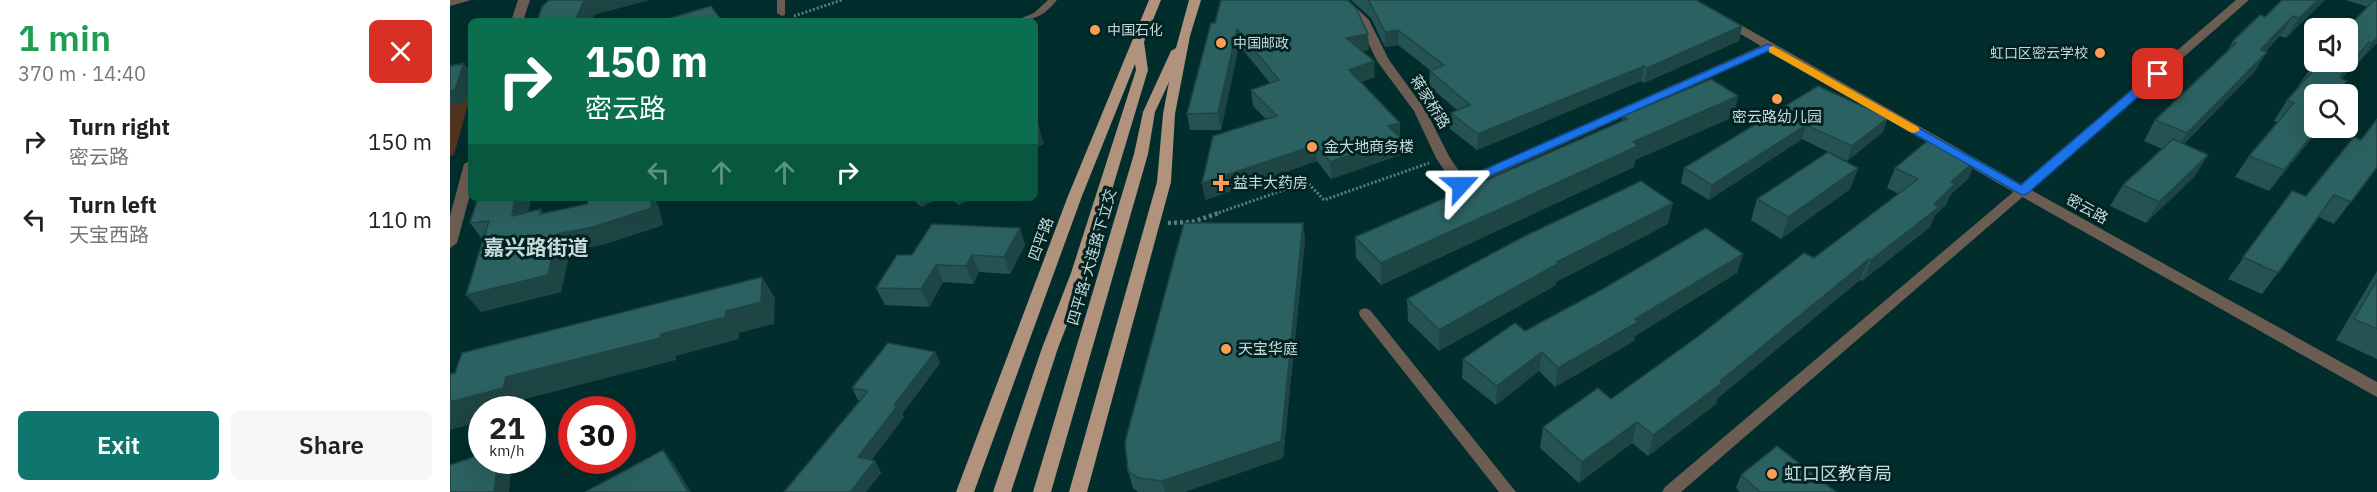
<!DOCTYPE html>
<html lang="en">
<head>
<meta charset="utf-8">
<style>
  body { margin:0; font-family:"IBM Plex Sans","Noto Sans SC",sans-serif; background:#f6f6f6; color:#222; height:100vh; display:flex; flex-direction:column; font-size:22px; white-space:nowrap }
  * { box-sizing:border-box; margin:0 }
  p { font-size:20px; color:#767676 }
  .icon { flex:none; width:33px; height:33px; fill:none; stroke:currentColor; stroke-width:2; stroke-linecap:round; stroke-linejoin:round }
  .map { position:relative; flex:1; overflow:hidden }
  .details { display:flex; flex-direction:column; background:#fff; width:450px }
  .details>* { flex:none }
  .hud { position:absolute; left:18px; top:18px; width:570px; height:183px; border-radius:9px; box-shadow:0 6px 24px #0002; background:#0b6e4f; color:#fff; overflow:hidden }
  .buttons { position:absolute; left:1854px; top:18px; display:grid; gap:12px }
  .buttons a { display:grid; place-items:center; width:54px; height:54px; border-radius:9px; background:#fff; box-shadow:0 6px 24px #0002; font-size:30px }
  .speed { position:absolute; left:18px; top:396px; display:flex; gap:12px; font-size:30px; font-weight:700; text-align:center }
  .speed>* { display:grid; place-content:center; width:78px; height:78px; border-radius:50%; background:#fff; box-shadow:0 6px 24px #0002; line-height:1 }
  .speed small { font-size:15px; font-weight:400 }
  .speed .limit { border:9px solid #d22; background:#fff; color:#111 }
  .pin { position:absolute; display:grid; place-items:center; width:51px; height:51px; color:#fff; margin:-26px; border-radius:12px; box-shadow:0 3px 9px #0006 }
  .me { position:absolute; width:66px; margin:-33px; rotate:66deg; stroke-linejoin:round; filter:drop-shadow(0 0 4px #0008) }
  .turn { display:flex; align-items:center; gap:21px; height:126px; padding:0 18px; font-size:27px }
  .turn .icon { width:78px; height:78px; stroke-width:2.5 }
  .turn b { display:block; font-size:42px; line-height:51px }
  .lanes { display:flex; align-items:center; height:57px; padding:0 18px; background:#0003; justify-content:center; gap:30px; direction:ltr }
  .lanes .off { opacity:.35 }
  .round { display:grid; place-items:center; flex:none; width:63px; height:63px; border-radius:9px; background:#f6f6f6 }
  .headline { display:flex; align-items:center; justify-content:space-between; height:102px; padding:0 18px }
  h1 { font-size:36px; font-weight:600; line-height:45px; color:#1e9e55 }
  .button { display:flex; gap:12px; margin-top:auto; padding:12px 18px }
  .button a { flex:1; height:69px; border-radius:9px; background:#0f766e; color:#fff; font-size:24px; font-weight:600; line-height:69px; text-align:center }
  .button a+a { background:#f6f6f6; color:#222 }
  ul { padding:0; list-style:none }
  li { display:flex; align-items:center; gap:18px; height:78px; padding:0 18px }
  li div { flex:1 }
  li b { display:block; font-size:22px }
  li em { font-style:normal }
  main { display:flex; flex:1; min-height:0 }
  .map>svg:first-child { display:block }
</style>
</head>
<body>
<main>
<section class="details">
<div class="headline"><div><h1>1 min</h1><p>370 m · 14:40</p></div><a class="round" style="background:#d93025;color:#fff"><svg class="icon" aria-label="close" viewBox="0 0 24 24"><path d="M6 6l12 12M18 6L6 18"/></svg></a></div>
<ul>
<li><svg class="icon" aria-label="right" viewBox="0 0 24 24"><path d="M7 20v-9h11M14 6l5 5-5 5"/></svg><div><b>Turn right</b><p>密云路</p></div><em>150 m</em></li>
<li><svg class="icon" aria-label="left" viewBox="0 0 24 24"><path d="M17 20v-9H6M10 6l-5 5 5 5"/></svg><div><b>Turn left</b><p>天宝西路</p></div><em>110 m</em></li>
</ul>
<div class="button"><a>Exit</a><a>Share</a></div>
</section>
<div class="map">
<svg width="1927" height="492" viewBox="0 0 1927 492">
  <rect width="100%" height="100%" fill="#022d2d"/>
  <path fill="#523520" d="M21,77V94L4,155L0,156V80Z"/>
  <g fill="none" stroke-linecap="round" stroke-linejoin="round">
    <path stroke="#5c7d7c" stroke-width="3" stroke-dasharray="2 2" stroke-linecap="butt" d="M344,16L392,0
      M765,214L857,182L874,200L979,163"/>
    <path stroke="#5c7d7c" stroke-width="4.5" stroke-dasharray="3 3" stroke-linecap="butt" d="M718,223L742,222L769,213"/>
    <path fill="#6c5d52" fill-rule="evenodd" d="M327,0H335V15L332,16L327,13Z
      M598,0H607C595,15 584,21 564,21L584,13Z
      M1572,187L1578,191L1576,194L1231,492H1212L1215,487L1568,188Z
      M915,308L920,310L1066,492H1049L910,316L909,313L910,310Z"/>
    <path fill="#6c5d52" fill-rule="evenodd" d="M68,0H80L73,21H61Z
      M885,0H898L919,20L939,60L976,111L1000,158L1014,178L1311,46L1233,0H1247L1571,184L1786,0H1799L1581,190L1927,382V397L1567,194L1319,51L1016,188H1006L986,158L964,111L927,61L908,22Z
      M21,160V191L7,243L0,248V216L14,164Z"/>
    <path fill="#6c5d52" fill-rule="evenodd" d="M0,0H21L0,6Z"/>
    <path fill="#b1927d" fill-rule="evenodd" d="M699,0H711L694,42L698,70L637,273L608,348L561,492H543L592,348L621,273L686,70L685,64L632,196L524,492H506L618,196Z
      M739,0H751L740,36L725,114L721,182L637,492H619L707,182L713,114L719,82L705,112L698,154L601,492H583L684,154L693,112L721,51L726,48Z"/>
  </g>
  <path fill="#255353" d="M901,0H1246L1292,26L1289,41L1194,83L1191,81L1027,150L1000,129L1001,113L1007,110L979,86L980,70L948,45L935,47L921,18Z
    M1832,0H1875L1836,38L1830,36L1815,52H1817L1804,72L1734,144L1745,176L1696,223L1660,206L1673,185L1712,149L1694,141L1705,120L1776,53L1783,41L1815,17Z
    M1895,0H1927V43L1908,63L1905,62L1892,79L1897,81L1887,94H1864V128H1869L1858,143L1819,191L1785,177L1799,156L1828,122L1824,121L1837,100L1847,89H1846L1860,69L1918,7Z
    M765,23L919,50L912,51L925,77L911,82L950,123V155L881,179L867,161L755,200L816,119L803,106L801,90L820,83L789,45L771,130H740L737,114Z
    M1368,86L1433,132L1397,161L1352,139L1259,200L1231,183L1234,168Z
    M1288,96L1283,117L1185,160L1184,167L931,285L906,258L905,237L1172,121L1173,116Z
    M1911,140L1927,167L1884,224L1869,217L1812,294L1778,279L1842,191L1856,196Z
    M1527,159L1518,179L1500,195L1496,205L1485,215L1480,227L1412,281L1410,280L1268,398L1266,404L1198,456L1182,443L1129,483L1090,448L1093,427L1161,399L1364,258L1449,194L1437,188L1445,168Z
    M1408,168L1400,189L1331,239L1301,220L1307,199Z
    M28,198H81L78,212L91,209L93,213L208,205L213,225L155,244L120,251L111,292L31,312L33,240L20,223Z
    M461,198H489L472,207Z
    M500,198H523L509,205Z
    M853,223L855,240L833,458L734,492H688L683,488L678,471Z
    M1218,224L1106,282V285L989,351L958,321L957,299Z
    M570,228L575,245L560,274L529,272L523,284L493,282L479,307L435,305L426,288L462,255Z
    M1293,254L1287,273L1185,336L1184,341L1105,387L1089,371L1046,405L1012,378L1013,359L1075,331Z
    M1927,271V359L1886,340Z
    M485,352L490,363L452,414L454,417L421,460L425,461L431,473L416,492L411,400H408L402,388Z
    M1291,475L1386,492H1290L1286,488Z"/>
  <path fill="#1e4443" d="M134,0H200L144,15L141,21H125Z
    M1868,0H1875L1836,38L1849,18Z
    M1843,16L1830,36L1800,67L1813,47Z
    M1292,26L1289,41L1194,83L1197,68Z
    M787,29L789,45L771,130L768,113Z
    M948,30V45L935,47V32Z
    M918,34L919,50L897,53L896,38Z
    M1927,38V43L1908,63L1922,43Z
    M1919,42L1905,62L1878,94L1892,75Z
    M1817,52L1804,72L1724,154L1737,133Z
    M924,61L925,77L900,86L899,70Z
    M14,63L21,72V83L15,102L0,105V91Z
    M1194,66L1191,81L1027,150L1028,134Z
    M1288,96L1283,117L1185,160L1184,167L931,285V263L1183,142Z
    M1438,118L1433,132L1397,161L1402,146Z
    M588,123L594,144L585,149V125Z
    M950,123V155L881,179L880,162L938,126Z
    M1356,125L1352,139L1259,200L1262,185Z
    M1869,128L1858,143L1819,191L1834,170Z
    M866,145L867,161L755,200L752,183Z
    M1758,155L1745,176L1696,223L1709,202Z
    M1527,159L1518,179L1500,195L1496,205L1485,215L1480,227L1412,281L1421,260L1501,182Z
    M1408,168L1400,189L1331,239L1338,217Z
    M65,198H81L75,233L62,216Z
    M200,198H204L208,205L213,225L155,244L120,251L111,292L31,312L16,295L107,234Z
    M468,198H489L472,207Z
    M506,198H523L509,205Z
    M1223,203L1218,224L1106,282V285L989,351V330L1107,262Z
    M853,223L855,240L833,458L734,492H715L712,481Z
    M570,228L575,245L560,274L554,257Z
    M1293,254L1287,273L1185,336L1184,341L1105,387L1108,368Z
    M522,255L529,272L523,284L516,266Z
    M1419,259L1410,280L1268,398L1266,404L1198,456L1203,435Z
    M486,265L493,282L479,307L471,289Z
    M312,277L325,298L324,324L289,333V339L226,356V360L75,399L72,410H32V421L0,430V402L56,377L211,334L276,311Z
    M485,352L490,363L452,414L454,417L415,469L408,457L444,405Z
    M1092,352L1089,371L1046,405L1047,386Z
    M1187,422L1182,443L1129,483L1132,462Z
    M213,450L224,464L241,492H238Z
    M48,460H61L62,462L59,492H44Z
    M425,461L431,473L416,492H400Z"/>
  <path fill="#2b6160" stroke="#1e4443" stroke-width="1.5" d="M99,0H134L125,21H87L92,7Z
    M771,0H897L906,8L918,34L896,38L924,61L899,70L950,123L938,126L950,138L880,162L866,145L752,183L763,136L827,116L801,90L829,80L787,29L768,113L737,114L761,23H765Z
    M917,0H1246L1292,26L1197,68L1194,66L1028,134L1001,113L1020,105L980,71L994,65L948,30L935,32L920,3Z
    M1832,0H1868L1849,18L1843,16L1813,47L1811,50L1817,52L1737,133L1705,120L1786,43L1783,41L1810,15L1815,17Z
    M1924,0H1927V38L1922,43L1919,42L1892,75L1890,78L1897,81L1885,94H1864V128H1868L1834,170L1799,156L1844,103L1837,100L1864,70L1860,69L1866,62H1898L1897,28Z
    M261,6L272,21H211Z
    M14,63L5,90L0,91V66Z
    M1261,79L1288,96L1183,142L1188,146L931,263L905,237L1177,119L1173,116Z
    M1368,86L1438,118L1402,146L1356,125L1262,185L1234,168Z
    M1927,119V167L1901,202L1884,195L1828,273L1793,257L1842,191L1856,196L1904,137L1911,140Z
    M1481,138L1527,159L1501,182L1505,184L1484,204L1489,207L1421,260L1419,259L1270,381L1272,383L1203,435L1187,422L1132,462L1093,427L1148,388L1161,399L1250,335L1354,253L1364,258L1468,179L1445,168Z
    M1723,139L1758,155L1709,202L1673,185Z
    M1378,152L1408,168L1338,217L1307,199Z
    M1191,181L1223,203L1107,262L1109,263L989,330L957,299L1075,236Z
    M28,198H65L62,216L91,209L90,214L137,204L139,199L142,198H200L202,208L143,227L107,234L98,275L16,295L39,221L20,223Z
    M734,223H853L831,441L712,481L688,478L678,471L675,442Z
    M482,224L570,228L554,257L522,255L516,266L486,265L471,289L426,288L447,255H462Z
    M1256,228L1293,254L1185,319L1188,322L1108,368L1092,352L1047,386L1013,359L1065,323L1075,331L1151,290Z
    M312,277L311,302L276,311L275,317L211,334L210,338L56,377L53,388L0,402V374L5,373L12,353Z
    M1927,280V329L1904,319Z
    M438,343L485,352L444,405H448L408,457L425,461L400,492H334L418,391L402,388Z
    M1327,446L1386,492H1310L1291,475Z
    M213,450L238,492H135Z
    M32,454V460H48L44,492H0V465Z"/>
  <path fill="#1a73e8" stroke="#114b97" stroke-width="1.5" d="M1318,44L1571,185L1704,71H1712L1714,74L1577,194L1572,195L1318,51L1015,187H1006L1004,185L1006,182Z"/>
  <path fill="#f59e0b" d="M1323,46L1468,127L1470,130L1464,133L1460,132L1319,52V47Z"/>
  <g fill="#fc9d53" stroke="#032222" stroke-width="2">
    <circle cx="645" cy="30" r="6"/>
    <circle cx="771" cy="43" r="6"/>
    <circle cx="1650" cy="53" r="6"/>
    <circle cx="1327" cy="99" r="6"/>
    <circle cx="862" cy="147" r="6"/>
    <path d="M768 174h6v6h6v6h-6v6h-6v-6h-6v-6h6z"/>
    <circle cx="776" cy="349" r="6"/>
    <circle cx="1322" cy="474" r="6"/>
  </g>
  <g text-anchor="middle" stroke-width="6" stroke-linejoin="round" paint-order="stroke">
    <g font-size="14" fill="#c5dad9" stroke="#032222" text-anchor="start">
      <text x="657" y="35">中国石化</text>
      <text x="783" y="48">中国邮政</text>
      <text x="1638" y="58" text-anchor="end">虹口区密云学校</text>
    </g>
    <g font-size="15" fill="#c5dad9" stroke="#032222">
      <text transform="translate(980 102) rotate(58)" y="5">蒋家桥路</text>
      <text transform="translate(1637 209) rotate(29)" y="5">密云路</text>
      <text transform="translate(591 239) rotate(-70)" y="5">四平路</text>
      <text transform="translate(642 257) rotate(-74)" y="5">四平路-大连路下立交</text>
    </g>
    <g font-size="15" fill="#c5dad9" stroke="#032222" text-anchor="start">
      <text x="1327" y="122" text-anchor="middle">密云路幼儿园</text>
      <text x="874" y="152">金大地商务楼</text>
      <text x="783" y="188">益丰大药房</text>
      <text x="788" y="354">天宝华庭</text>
    </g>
    <g font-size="18" fill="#c5dad9" stroke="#032222" text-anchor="start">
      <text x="1334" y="480">虹口区教育局</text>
    </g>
    <g font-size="21" font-weight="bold" fill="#c5dad9" stroke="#032222">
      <text x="86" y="255">嘉兴路街道</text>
    </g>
  </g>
</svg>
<div class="buttons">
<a><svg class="icon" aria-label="sound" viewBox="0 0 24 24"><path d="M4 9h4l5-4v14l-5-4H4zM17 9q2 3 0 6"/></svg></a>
<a><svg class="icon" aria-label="search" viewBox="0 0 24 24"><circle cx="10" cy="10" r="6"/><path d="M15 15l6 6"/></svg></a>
</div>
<div class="speed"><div>21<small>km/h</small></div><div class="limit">30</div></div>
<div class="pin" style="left:1708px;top:74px;background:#d93025"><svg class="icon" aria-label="arrive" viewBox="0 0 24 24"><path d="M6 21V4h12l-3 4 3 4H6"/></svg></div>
<svg class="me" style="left:1011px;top:185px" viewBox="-20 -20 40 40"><path d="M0-17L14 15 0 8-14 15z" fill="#1a73e8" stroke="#fff" stroke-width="4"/></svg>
<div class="hud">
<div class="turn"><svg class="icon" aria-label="right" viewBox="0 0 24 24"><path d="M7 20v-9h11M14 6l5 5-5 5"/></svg><div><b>150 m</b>密云路</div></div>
<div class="lanes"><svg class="icon off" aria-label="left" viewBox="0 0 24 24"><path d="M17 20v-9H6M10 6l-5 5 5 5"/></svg><svg class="icon off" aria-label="ahead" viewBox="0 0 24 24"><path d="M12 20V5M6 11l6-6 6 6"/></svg><svg class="icon off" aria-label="ahead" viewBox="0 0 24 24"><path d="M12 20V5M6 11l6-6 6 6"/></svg><svg class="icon" aria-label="right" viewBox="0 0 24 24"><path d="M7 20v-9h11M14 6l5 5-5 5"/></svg></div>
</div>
</div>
</main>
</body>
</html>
